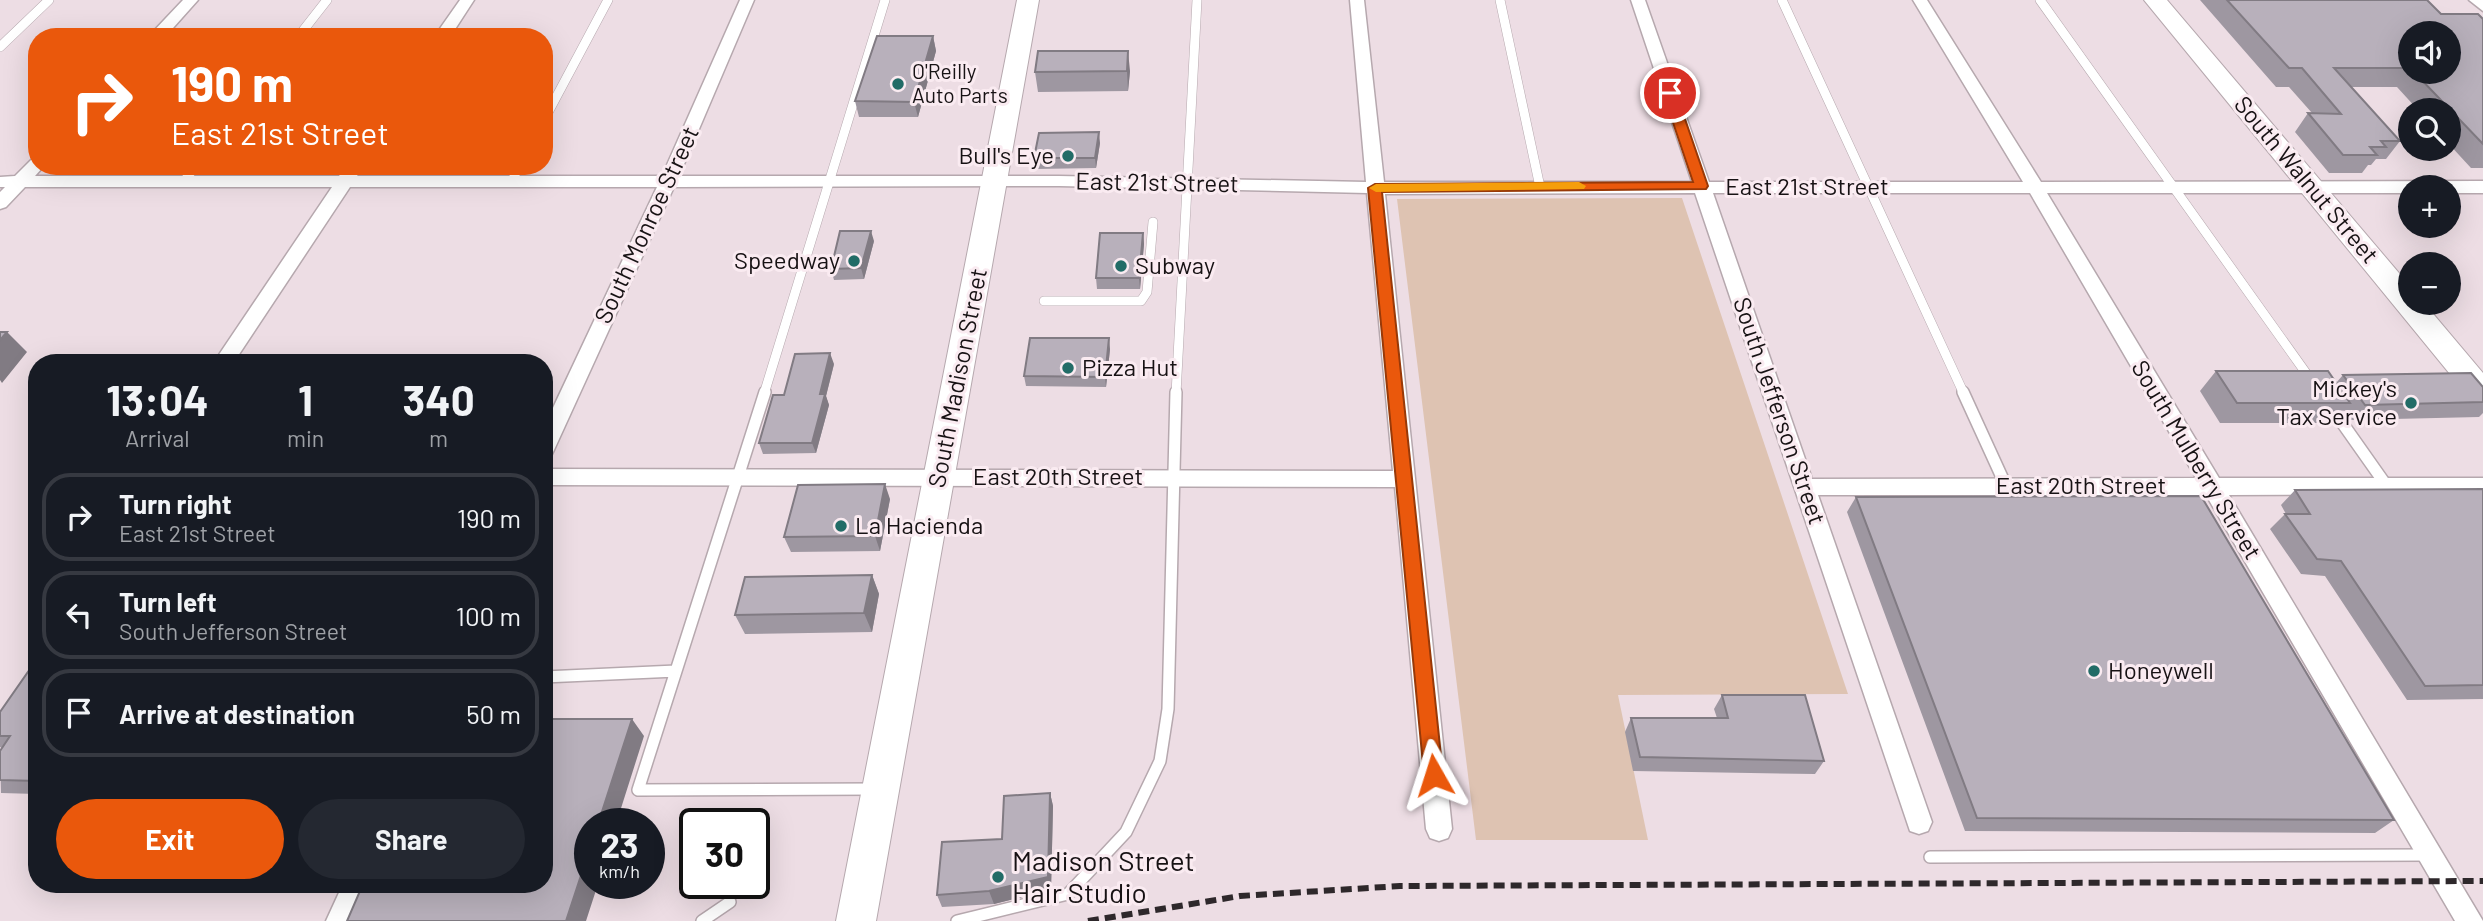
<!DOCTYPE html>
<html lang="en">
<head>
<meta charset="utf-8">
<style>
  body { margin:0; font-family:Barlow,sans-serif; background:#242831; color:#f1f3f6; height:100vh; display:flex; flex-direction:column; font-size:26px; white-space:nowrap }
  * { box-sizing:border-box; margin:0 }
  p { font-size:23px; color:#9ea1a6 }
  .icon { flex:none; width:38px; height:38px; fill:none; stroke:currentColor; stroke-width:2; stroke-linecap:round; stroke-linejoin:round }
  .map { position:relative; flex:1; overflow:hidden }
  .panel { position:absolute; left:28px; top:354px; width:525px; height:539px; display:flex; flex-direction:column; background:#171b24; border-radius:28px; box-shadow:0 7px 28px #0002 }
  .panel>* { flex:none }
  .hud { position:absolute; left:28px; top:28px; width:525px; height:147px; border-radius:28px; box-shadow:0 7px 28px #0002; background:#ea580c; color:#fff; overflow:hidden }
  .controls { position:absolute; left:2398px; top:21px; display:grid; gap:14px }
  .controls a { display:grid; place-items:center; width:63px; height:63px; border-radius:50%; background:#171b24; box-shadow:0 7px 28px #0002; font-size:35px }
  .speed { position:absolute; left:574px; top:808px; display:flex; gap:14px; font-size:35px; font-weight:700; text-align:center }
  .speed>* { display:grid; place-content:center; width:91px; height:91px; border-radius:50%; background:#171b24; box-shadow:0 7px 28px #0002; line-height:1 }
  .speed small { font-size:18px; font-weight:400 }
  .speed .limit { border:4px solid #111; border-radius:10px; background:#fff; color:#111 }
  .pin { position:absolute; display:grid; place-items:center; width:60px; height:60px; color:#fff; margin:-30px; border:4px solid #fff; border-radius:50%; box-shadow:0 2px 7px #0007 }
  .me { position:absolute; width:77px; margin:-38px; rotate:354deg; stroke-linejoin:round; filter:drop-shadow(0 0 5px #0008) }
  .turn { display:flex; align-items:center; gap:24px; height:147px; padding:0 28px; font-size:32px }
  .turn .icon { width:91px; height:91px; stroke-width:2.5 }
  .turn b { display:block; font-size:49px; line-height:60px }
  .eta { display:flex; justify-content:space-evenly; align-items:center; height:119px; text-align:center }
  .eta b { font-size:42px; font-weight:700; line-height:49px }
  .primary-button { display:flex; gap:14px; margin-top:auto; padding:14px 28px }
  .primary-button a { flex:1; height:80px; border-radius:42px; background:#ea580c; color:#fff; font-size:28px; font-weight:700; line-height:80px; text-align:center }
  .primary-button a+a { background:#242831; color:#f1f3f6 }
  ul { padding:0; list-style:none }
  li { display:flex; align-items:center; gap:21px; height:88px; margin:0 14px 10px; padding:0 14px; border:4px solid #363941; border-radius:28px }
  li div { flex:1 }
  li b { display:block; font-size:26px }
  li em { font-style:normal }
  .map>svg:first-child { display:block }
</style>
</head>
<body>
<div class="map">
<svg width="2483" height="921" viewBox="0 0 2483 921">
  <rect width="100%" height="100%" fill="#eddde4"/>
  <path fill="#dec3b2" d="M1682,198L1848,694L1618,695L1648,840H1476L1397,199Z"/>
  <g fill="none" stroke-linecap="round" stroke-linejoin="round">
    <defs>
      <path id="lane-far1" d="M1500,0L1540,187
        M1782,0L1964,394
        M2040,0L2311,380
        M298,37L327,0
        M0,47L49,0
        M544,120L608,0
        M184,181L196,166
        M512,181L519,166
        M1044,301H1141L1147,292L1153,222
        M764,394L885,0
        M1176,394L1197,0"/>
      <path id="lane" d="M1963,392L2006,486
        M2331,407L2386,485
        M676,671L638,790L875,789
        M544,677L676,671L765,392
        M1930,857L2428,855
        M702,921L730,902
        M957,921L1068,894L1126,832L1160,761L1168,709L1176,392"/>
      <path id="street" d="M183,0H198L165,37H148Z
        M460,0H474L450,37H434Z
        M740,0H754L679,176H1059L1366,182L1350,0H1364L1384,182H1692L1631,0H1645L1709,182H2023L1913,0H1927L2041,182L2483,181V193H2448V187H2410V193H2047L2219,478H2483V494L2229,495L2483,921H2455L2206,495H1818L1932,822L1928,831L1919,834L1910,831L1695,193L1385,194L1452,829L1448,838L1439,841L1430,838L1426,829L1395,487L544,485V469L1393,471L1367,193L1059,186L674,187L554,450L551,456L544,458V427L657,187H350L234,362H214L332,187H25L6,207L0,209V192L5,187H0V177L15,176L31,160L37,159V166H44L35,176H339L345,168L351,167L360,172L357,176H662ZM1713,193H2030L2196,478L1812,479Z
        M2469,0H2483V11Z
        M343,884H369L354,921H326Z"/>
      <path id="secondary" d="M1017,0H1039L876,921H836Z
        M2144,0H2167L2410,286V303H2424L2483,373V404L2472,401Z"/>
    </defs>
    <use href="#lane-far1" stroke="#b6a8ae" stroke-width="10"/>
    <use href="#lane" stroke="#b6a8ae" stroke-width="14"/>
    <use href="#street" stroke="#b6a8ae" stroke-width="3"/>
    <use href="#secondary" stroke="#b6a8ae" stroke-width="2"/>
    <use href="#lane-far1" stroke="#fff" stroke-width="9"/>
    <use href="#lane" stroke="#fff" stroke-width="11"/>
    <use href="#street" fill="#fff" fill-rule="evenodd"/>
    <use href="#secondary" fill="#fff" fill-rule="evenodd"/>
    <path stroke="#2e282b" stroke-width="6" stroke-dasharray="11 6" stroke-linecap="butt" d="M1088,921L1240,896L1400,886L2483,881"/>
  </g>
  <path fill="#9e97a1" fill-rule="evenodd" d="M2200,0H2427L2441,14L2483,19V168H2471L2448,143V110H2418L2397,87H2351L2400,141L2386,159H2376L2371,165H2368L2362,173H2329L2295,132L2308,113H2312L2289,87H2276ZM2410,33L2448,72H2410Z
    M933,36L936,51L918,117H859L855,101Z
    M1130,71L1128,91L1038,92L1035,72Z
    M1100,143L1096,168L1036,169L1034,158Z
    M1143,233L1144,244L1140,289H1097L1096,278Z
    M874,241L864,279L834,280L831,269Z
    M1110,349L1106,387L1026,386L1024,376Z
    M834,364L826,396L829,405L816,453L763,454L759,443Z
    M2216,371L2336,383L2343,375L2483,387V413L2479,417L2350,420L2343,410L2332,423H2220L2200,391Z
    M2483,489V699L2407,700L2325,576L2301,574L2270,529L2285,514H2286L2281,505L2295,490Z
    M1856,497L2394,820L2375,833L1965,831L1847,512Z
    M890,499L880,551L791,552L784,537Z
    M872,575L879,594L872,632L745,634L735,615Z
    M37,659V794L1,793L0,751L2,748L0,747V712Z
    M1722,695L1824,761L1815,774L1633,771L1625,732L1631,718H1717L1714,709Z
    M1050,793L1053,806L1051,890L994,904L942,907L937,895L1002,839Z"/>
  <path fill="#817b83" d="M933,36L936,51L918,117L914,102Z
    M1128,51L1130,71L1128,91L1127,71Z
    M1099,132L1100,143L1096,168L1095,158Z
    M871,231L874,241L864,279L861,268Z
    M1143,233L1144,244L1140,289L1139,278Z
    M7,332L27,352L2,383L0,380V340Z
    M1109,338L1110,349L1106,387L1105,377Z
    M830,353L834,364L826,396L829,405L816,453L812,443L820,394Z
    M885,484L890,499L880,551L875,536Z
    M872,575L879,594L872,632L864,613Z
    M632,719L644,736L616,824H598Z
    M1050,793L1053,806L1051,890L994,904L989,891Z
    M590,848V884H598L586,921H566Z"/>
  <path fill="#b8b0bb" stroke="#817b83" stroke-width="2" d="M2227,0H2427L2441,14H2478L2483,19V144L2414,72H2448V33H2410V68H2334L2400,141H2381L2386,147H2370L2377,155H2343L2308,113L2341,114L2302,68H2289Z
    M877,36H933L914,102L855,101Z
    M1038,51H1128L1127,71L1035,72Z
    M1099,132L1095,158H1034L1039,133Z
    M840,231H871L861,268L831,269Z
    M1100,233H1143L1139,278H1096Z
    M0,332H7L0,340Z
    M1030,338H1109L1105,377L1024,376Z
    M830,353L820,394H825L812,443H759L773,395H784L795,354Z
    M2216,371H2328L2350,403H2237Z
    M2471,373L2483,387V402L2365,405L2343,375Z
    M885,484L875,536L784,537L798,485Z
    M2483,489V685L2425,686L2341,561L2317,559L2285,514H2310L2295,490Z
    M2201,496L2394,820L1977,818L1856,497Z
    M872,575L864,613L735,615L745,577Z
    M37,659V781L0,780V751L10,736H0V712Z
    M1722,695H1805L1824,761L1640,757L1631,718H1728Z
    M544,719H632L598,824H590V848L566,921H347L363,884H544Z
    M1050,793L1048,877L989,891L937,895L942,842L1002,839L1004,796Z"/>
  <path fill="#ea580c" stroke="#983908" stroke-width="2" d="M1670,89L1676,93L1708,186L1706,189L1382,192L1443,775L1441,781L1434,784L1427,781L1424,775L1368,188L1375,184L1693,182L1663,93Z"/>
  <path fill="#f59e0b" d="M1579,182L1586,186L1584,189L1376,192L1369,188L1376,184Z"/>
  <g fill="#226c67" stroke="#faebf1" stroke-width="2.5">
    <circle cx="898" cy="84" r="7"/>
    <circle cx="1068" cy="156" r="7"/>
    <circle cx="854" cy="261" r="7"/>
    <circle cx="1121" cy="266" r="7"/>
    <circle cx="1068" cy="368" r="7"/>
    <circle cx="2411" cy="403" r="7"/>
    <circle cx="841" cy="526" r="7"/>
    <circle cx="2094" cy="671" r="7"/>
    <circle cx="998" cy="877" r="7"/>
  </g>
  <g text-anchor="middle" stroke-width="6" stroke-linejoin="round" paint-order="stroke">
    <g font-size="21" fill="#171214" stroke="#faebf1" text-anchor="start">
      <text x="912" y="79">O'Reilly<tspan x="912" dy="24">Auto Parts</tspan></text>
    </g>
    <g font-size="24" fill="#171214" stroke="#faebf1" text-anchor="start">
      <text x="1054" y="164" text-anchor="end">Bull's Eye</text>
      <text x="840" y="269" text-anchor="end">Speedway</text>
      <text x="1135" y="274">Subway</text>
      <text x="1082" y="376">Pizza Hut</text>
      <text x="2397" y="397" text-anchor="end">Mickey's<tspan x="2397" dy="28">Tax Service</tspan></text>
      <text x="855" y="534">La Hacienda</text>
      <text x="2108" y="679">Honeywell</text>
    </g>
    <g font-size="24" fill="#171214" stroke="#faebf1">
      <text transform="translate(2306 180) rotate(50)" y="8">South Walnut Street</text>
      <text transform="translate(1157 183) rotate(1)" y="8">East 21st Street</text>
      <text x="1807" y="195">East 21st Street</text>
      <text transform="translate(647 225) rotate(-65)" y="8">South Monroe Street</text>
      <text transform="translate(958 378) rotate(-79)" y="8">South Madison Street</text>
      <text transform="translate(1779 411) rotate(71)" y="8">South Jefferson Street</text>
      <text transform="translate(2196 460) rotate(59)" y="8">South Mulberry Street</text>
      <text x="1058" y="485">East 20th Street</text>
      <text x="2081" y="494">East 20th Street</text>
    </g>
    <g font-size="28" fill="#171214" stroke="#faebf1" text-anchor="start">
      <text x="1012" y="871">Madison Street<tspan x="1012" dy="32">Hair Studio</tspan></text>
    </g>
  </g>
</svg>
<div class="controls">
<a><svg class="icon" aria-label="sound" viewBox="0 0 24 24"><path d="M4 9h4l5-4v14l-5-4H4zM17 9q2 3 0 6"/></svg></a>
<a><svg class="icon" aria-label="search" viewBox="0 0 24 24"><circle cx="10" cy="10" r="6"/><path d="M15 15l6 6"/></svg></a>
<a>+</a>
<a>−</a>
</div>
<div class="speed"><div>23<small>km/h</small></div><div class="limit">30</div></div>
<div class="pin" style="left:1670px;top:93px;background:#d93025"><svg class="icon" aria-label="arrive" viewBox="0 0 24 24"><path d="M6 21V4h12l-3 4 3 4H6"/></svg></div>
<svg class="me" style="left:1434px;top:775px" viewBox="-20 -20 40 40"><path d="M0-17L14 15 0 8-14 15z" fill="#ea580c" stroke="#fff" stroke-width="4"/></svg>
<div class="hud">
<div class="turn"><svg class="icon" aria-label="right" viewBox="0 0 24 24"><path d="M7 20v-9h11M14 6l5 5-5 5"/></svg><div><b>190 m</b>East 21st Street</div></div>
</div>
<section class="panel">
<div class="eta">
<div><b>13:04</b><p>Arrival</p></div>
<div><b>1</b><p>min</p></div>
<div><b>340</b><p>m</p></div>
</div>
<ul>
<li><svg class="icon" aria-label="right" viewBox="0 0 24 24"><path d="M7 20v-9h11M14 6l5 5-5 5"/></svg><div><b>Turn right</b><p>East 21st Street</p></div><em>190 m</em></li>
<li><svg class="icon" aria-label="left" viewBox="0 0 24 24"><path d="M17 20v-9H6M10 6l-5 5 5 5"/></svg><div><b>Turn left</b><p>South Jefferson Street</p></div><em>100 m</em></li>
<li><svg class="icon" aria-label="arrive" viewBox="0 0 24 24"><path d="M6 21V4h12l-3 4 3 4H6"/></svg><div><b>Arrive at destination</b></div><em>50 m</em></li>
</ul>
<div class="primary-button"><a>Exit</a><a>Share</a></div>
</section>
</div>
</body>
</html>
